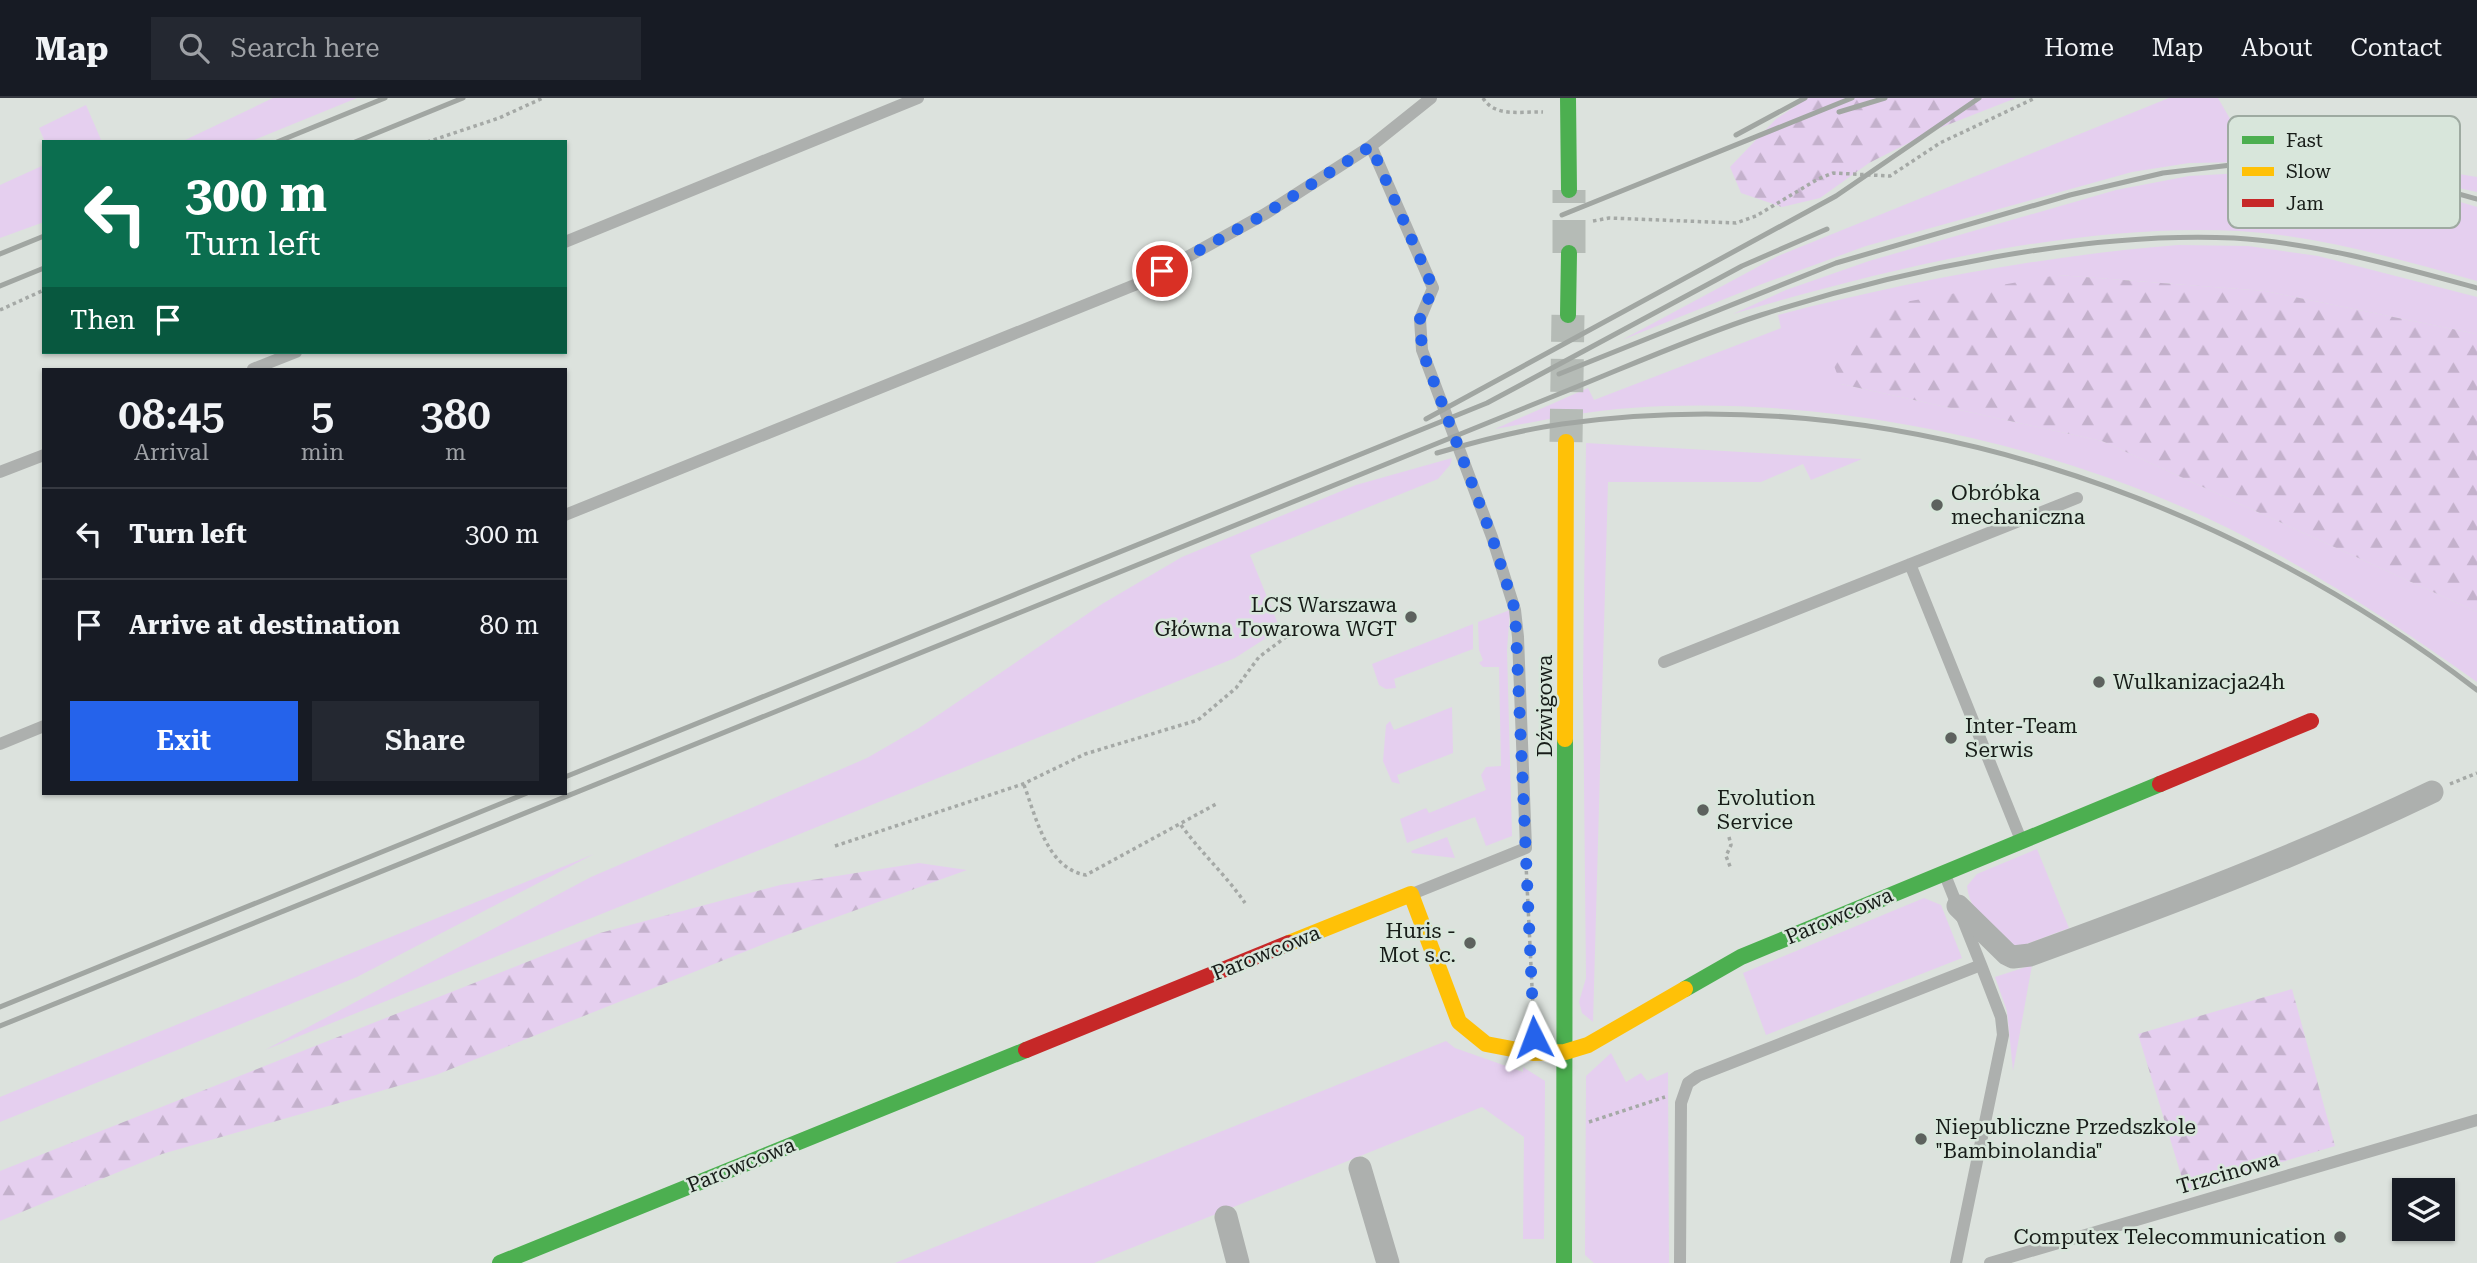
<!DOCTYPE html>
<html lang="en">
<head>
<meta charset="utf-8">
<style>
  body { margin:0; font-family:"Roboto Serif",serif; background:#242831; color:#f1f3f6; height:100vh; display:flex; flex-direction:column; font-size:26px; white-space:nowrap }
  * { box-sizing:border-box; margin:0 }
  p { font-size:23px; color:#9ea1a6 }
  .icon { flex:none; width:38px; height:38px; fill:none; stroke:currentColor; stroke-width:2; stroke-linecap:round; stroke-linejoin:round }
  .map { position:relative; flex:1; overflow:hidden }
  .sheet { position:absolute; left:42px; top:270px; width:525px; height:427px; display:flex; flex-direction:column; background:#171b24; border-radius:0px; box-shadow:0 2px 5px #0004 }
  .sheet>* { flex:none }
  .guide { position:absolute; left:42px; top:42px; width:525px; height:214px; border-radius:0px; box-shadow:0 2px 5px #0004; background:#0b6e4f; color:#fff; overflow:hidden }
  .fabs { position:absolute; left:2392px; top:1080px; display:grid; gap:14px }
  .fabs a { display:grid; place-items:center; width:63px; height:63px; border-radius:0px; background:#171b24; box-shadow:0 2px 5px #0004; font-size:35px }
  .pin { position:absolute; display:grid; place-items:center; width:60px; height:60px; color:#fff; margin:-30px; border:4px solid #fff; border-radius:50%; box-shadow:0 2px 7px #0007 }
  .me { position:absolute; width:77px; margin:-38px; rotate:357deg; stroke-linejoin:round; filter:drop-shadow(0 0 5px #0008) }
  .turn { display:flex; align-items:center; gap:24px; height:147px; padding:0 28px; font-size:32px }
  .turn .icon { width:91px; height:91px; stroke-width:2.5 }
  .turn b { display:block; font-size:49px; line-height:60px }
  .then { display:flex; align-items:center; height:66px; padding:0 28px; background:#0003; gap:14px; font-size:26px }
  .eta { display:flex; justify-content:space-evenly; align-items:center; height:119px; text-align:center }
  .eta b { font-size:42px; font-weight:600; line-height:49px }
  .cta { display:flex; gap:14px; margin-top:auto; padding:14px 28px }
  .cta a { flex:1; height:80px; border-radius:0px; background:#2563eb; color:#fff; font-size:28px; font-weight:600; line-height:80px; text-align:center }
  .cta a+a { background:#242831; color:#f1f3f6 }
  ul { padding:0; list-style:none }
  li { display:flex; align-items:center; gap:21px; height:91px; padding:0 28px; border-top:2px solid #363941 }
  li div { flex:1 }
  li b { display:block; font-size:26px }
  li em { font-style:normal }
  header { display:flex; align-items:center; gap:42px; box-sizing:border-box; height:98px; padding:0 35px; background:#171b24; border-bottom:2px solid #363941 }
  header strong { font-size:33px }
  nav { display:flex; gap:38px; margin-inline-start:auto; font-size:24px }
  .search { width:490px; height:63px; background:#242831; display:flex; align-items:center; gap:18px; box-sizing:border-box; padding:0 24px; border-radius:0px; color:#9ea1a6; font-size:26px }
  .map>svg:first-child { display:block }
</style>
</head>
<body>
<header>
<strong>Map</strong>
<div class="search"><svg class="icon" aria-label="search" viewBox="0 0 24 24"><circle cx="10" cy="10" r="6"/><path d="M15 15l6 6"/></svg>Search here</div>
<nav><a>Home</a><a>Map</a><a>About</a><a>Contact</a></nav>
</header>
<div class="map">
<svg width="2477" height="1165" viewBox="0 0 2477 1165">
  <defs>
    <pattern id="forest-firs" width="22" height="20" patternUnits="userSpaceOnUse" patternTransform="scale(1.75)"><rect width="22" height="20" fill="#e5cfef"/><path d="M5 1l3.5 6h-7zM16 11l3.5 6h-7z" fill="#c4b1cc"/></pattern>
  </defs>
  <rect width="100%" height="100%" fill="#dce2dd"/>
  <path fill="#e5cfef" d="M273,0H357L249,44H181Z
    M2169,0H2218L2241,40L2477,79V94L2356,68L2298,63L2189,65L2132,74L1866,148L1762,186L1622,242L1778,158Z
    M86,7L102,44H45L39,30Z
    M44,67V124L0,140V87Z
    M2261,74C2334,79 2407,87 2477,109V183C2399,161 2320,138 2239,133C2078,124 1886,171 1733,216L1786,192L1869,163L2116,92L2189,78Z
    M2178,147L2248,148L2318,158L2477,199V236L2265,193L2058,177L1841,286L2102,343L2477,514V584C2399,528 2317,475 2230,431C2054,344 1828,296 1631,310C1585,313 1540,323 1495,331L1588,290L1594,302L1781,230L1778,217C1910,183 2042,158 2178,147Z
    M1586,345L1862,361L1811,382L1803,366L1761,384H1608L1593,924L1582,915L1579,904L1586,880L1583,583Z
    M1452,360L1450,367L1438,381L1250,457L1280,531L1235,560L265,952L591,779L867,660L919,630L1102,506L1182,459L1356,387Z
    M1510,512L1507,552L1512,738L1486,748L1475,719L1407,745L1400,721L1426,710L1429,715L1486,692L1481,677L1486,669L1501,668L1499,569H1483L1479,565L1483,562L1479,552L1478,524Z
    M1473,526V551L1394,581L1396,590L1386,591L1379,587L1372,566Z
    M1452,609L1453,655L1397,677L1400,686L1392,684L1383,663L1386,627L1390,623L1394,632Z
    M1447,739L1455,760L1412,755L1411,753Z
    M2037,751L2069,830L2013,851C1994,834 1970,816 1967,788L1977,776Z
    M594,756L357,879L0,1024V999Z
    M1924,800L1941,807L1962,860L1766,937L1743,875Z
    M2032,867L2013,973L2007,913L1995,879Z
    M1446,943L1455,950L1523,974V969L1545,983L1544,1141H1523L1524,1039L1482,1009L1094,1165H895Z
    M1611,955L1626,984L1641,975L1647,983L1668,974L1669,1165H1594L1585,1157L1586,978Z"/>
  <path fill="url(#forest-firs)" d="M1808,0H2016L1932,33L1869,65L1820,100L1782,109L1741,95L1730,69L1776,21Z
    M2058,177L2265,193L2477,236V514L2102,343L1841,286L1829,255L1899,205Z
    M919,765L967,772L784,838L436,977L162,1056L0,1123V1073L600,835L780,787Z
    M2292,891L2335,1048L2186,1093L2138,936Z"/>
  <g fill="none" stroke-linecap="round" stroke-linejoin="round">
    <path stroke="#b5bbb6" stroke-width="33" stroke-dasharray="33 17" stroke-linecap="butt" d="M1569,155V92
      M1566,344L1568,217"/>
    <path stroke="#a5a9a6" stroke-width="3.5" stroke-dasharray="3.5 3.5" stroke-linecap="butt" d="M1483,0C1495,20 1522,13 1543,14
      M427,44L499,20L543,0
      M1593,123L1609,120L1736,125L1756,118L1818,81L1833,75L1890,78L1940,45L2035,0
      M0,212L44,192
      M2450,686L2477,675
      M1024,687C1036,719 1047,771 1086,777L1218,705
      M1181,727C1201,755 1226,777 1245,805
      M1729,739L1731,747L1726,758L1731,771
      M835,748L1023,686L1085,656L1198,622L1236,590L1259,559L1290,536L1303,531
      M1526,766L1534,930
      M1589,1024L1665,999"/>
    <path stroke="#adb0ae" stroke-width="12" d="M1371,48L1433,190L1420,221L1422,252L1492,439L1515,512L1518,539L1526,750L1412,796
      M565,144L918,0
      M253,271L296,254
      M0,374L44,357
      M565,417L1142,184L1265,116L1371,48L1431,0
      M1910,466L2021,742
      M1664,564L2077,400
      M0,646L44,628
      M1680,1165L1681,1005L1688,985L1698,978L1981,867L1945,777
      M1956,1165L2003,937L2001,919L1981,867
      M1990,1165L2477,1022"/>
    <path stroke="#adb0ae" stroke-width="23" d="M1958,808L2007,856L2013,859L2030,857C2167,807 2301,757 2432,694
      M1360,1070L1388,1165
      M1226,1119L1238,1165"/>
    <path stroke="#4caf50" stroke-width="16" d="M1568,0L1569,92
      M1568,217L1569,155
      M1685,891L1741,859L2160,686
      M500,1165L1026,952
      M1564,1165L1565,641"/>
    <path stroke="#ffc107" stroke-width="16" d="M1565,641L1566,344
      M1289,845L1411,796L1459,924L1486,946L1533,955L1565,954L1588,947L1685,891"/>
    <path stroke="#c62828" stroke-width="16" d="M2160,686L2311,623
      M1026,952L1289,845"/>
    <path stroke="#a1a6a2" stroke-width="5" d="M1839,14L1885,0
      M1736,37L1805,0
      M277,44L385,0
      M355,44L463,0
      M1562,117L1852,0
      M0,156L44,138
      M0,188L44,170
      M1559,276L1836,165L2070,97L2163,75L2240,66L2321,69L2409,82L2477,101
      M1426,321L1836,98L1979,0
      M1437,355C1478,343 1520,332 1562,326C1886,280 2222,396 2477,592
      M565,679L1487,305L1742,168L1827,131
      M0,909L527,695
      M0,928L1554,298C1622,271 1690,240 1761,217C1901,172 2086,133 2234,140C2317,145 2397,168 2477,190"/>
  </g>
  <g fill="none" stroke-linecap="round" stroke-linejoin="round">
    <path stroke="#2563eb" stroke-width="12" stroke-dasharray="0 21.6" d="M1162,173L1265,116L1371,48L1433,190L1420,221L1422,252L1492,439L1515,512L1534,939"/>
  </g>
  <g fill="#5d625e" stroke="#d8e6db" stroke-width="2.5">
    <circle cx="1937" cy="407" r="7"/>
    <circle cx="1411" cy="519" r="7"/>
    <circle cx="2099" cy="584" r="7"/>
    <circle cx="1951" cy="640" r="7"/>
    <circle cx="1703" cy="712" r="7"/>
    <circle cx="1470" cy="845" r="7"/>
    <circle cx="1921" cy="1041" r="7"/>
    <circle cx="2340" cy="1139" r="7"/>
  </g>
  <g text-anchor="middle" stroke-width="5" stroke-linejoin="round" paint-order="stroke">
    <g font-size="21" fill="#181d19" stroke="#d8e6db" text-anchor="start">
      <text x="1951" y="402">Obróbka<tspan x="1951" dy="24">mechaniczna</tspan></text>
      <text x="1397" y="514" text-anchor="end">LCS Warszawa<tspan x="1397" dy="24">Główna Towarowa WGT</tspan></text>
      <text x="2113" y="591">Wulkanizacja24h</text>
      <text x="1965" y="635">Inter-Team<tspan x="1965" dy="24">Serwis</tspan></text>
      <text x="1717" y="707">Evolution<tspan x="1717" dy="24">Service</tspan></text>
      <text x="1456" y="840" text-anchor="end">Huris -<tspan x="1456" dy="24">Mot s.c.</tspan></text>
      <text x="1935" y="1036">Niepubliczne Przedszkole<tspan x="1935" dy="24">"Bambinolandia"</tspan></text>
      <text x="2326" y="1146" text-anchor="end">Computex Telecommunication</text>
    </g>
    <g font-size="21" fill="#181d19" stroke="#d8e6db">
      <text transform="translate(1545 608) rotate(-90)" y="7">Dźwigowa</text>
      <text transform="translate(1839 818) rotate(-23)" y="7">Parowcowa</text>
      <text transform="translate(1266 855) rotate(-22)" y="7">Parowcowa</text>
      <text transform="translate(741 1067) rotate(-22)" y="7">Parowcowa</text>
      <text transform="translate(2228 1075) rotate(-16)" y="7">Trzcinowa</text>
    </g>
  </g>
  <rect x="2228" y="18" width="232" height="112" rx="10" fill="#d8e6db" stroke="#9eaaa1" stroke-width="2"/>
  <rect x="2242" y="38" width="32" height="8" fill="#4caf50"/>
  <rect x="2242" y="69" width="32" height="9" fill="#ffc107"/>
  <rect x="2242" y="101" width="32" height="8" fill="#c62828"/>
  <g font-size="19" fill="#181d19">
    <text x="2286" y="49">Fast</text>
    <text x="2286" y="80">Slow</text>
    <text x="2286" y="112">Jam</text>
  </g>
</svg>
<div class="fabs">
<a><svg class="icon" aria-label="layers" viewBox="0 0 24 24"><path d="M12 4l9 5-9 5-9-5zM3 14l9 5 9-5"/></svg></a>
</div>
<div class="pin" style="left:1162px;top:173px;background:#d93025"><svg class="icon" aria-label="arrive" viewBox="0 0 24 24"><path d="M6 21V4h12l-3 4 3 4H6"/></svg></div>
<svg class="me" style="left:1534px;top:939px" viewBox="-20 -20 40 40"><path d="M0-17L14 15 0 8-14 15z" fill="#2563eb" stroke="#fff" stroke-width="4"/></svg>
<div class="guide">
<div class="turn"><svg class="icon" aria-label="left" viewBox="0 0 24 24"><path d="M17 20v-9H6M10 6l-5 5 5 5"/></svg><div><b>300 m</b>Turn left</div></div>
<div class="then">Then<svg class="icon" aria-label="arrive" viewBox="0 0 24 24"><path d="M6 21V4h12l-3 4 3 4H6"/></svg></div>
</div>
<section class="sheet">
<div class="eta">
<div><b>08:45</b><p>Arrival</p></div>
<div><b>5</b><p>min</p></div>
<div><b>380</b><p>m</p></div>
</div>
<ul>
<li><svg class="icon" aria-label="left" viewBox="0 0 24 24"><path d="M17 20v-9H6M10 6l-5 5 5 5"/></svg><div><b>Turn left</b></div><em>300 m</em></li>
<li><svg class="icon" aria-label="arrive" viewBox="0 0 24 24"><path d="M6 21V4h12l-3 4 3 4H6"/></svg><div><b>Arrive at destination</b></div><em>80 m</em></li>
</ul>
<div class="cta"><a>Exit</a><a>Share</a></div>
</section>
</div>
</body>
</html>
